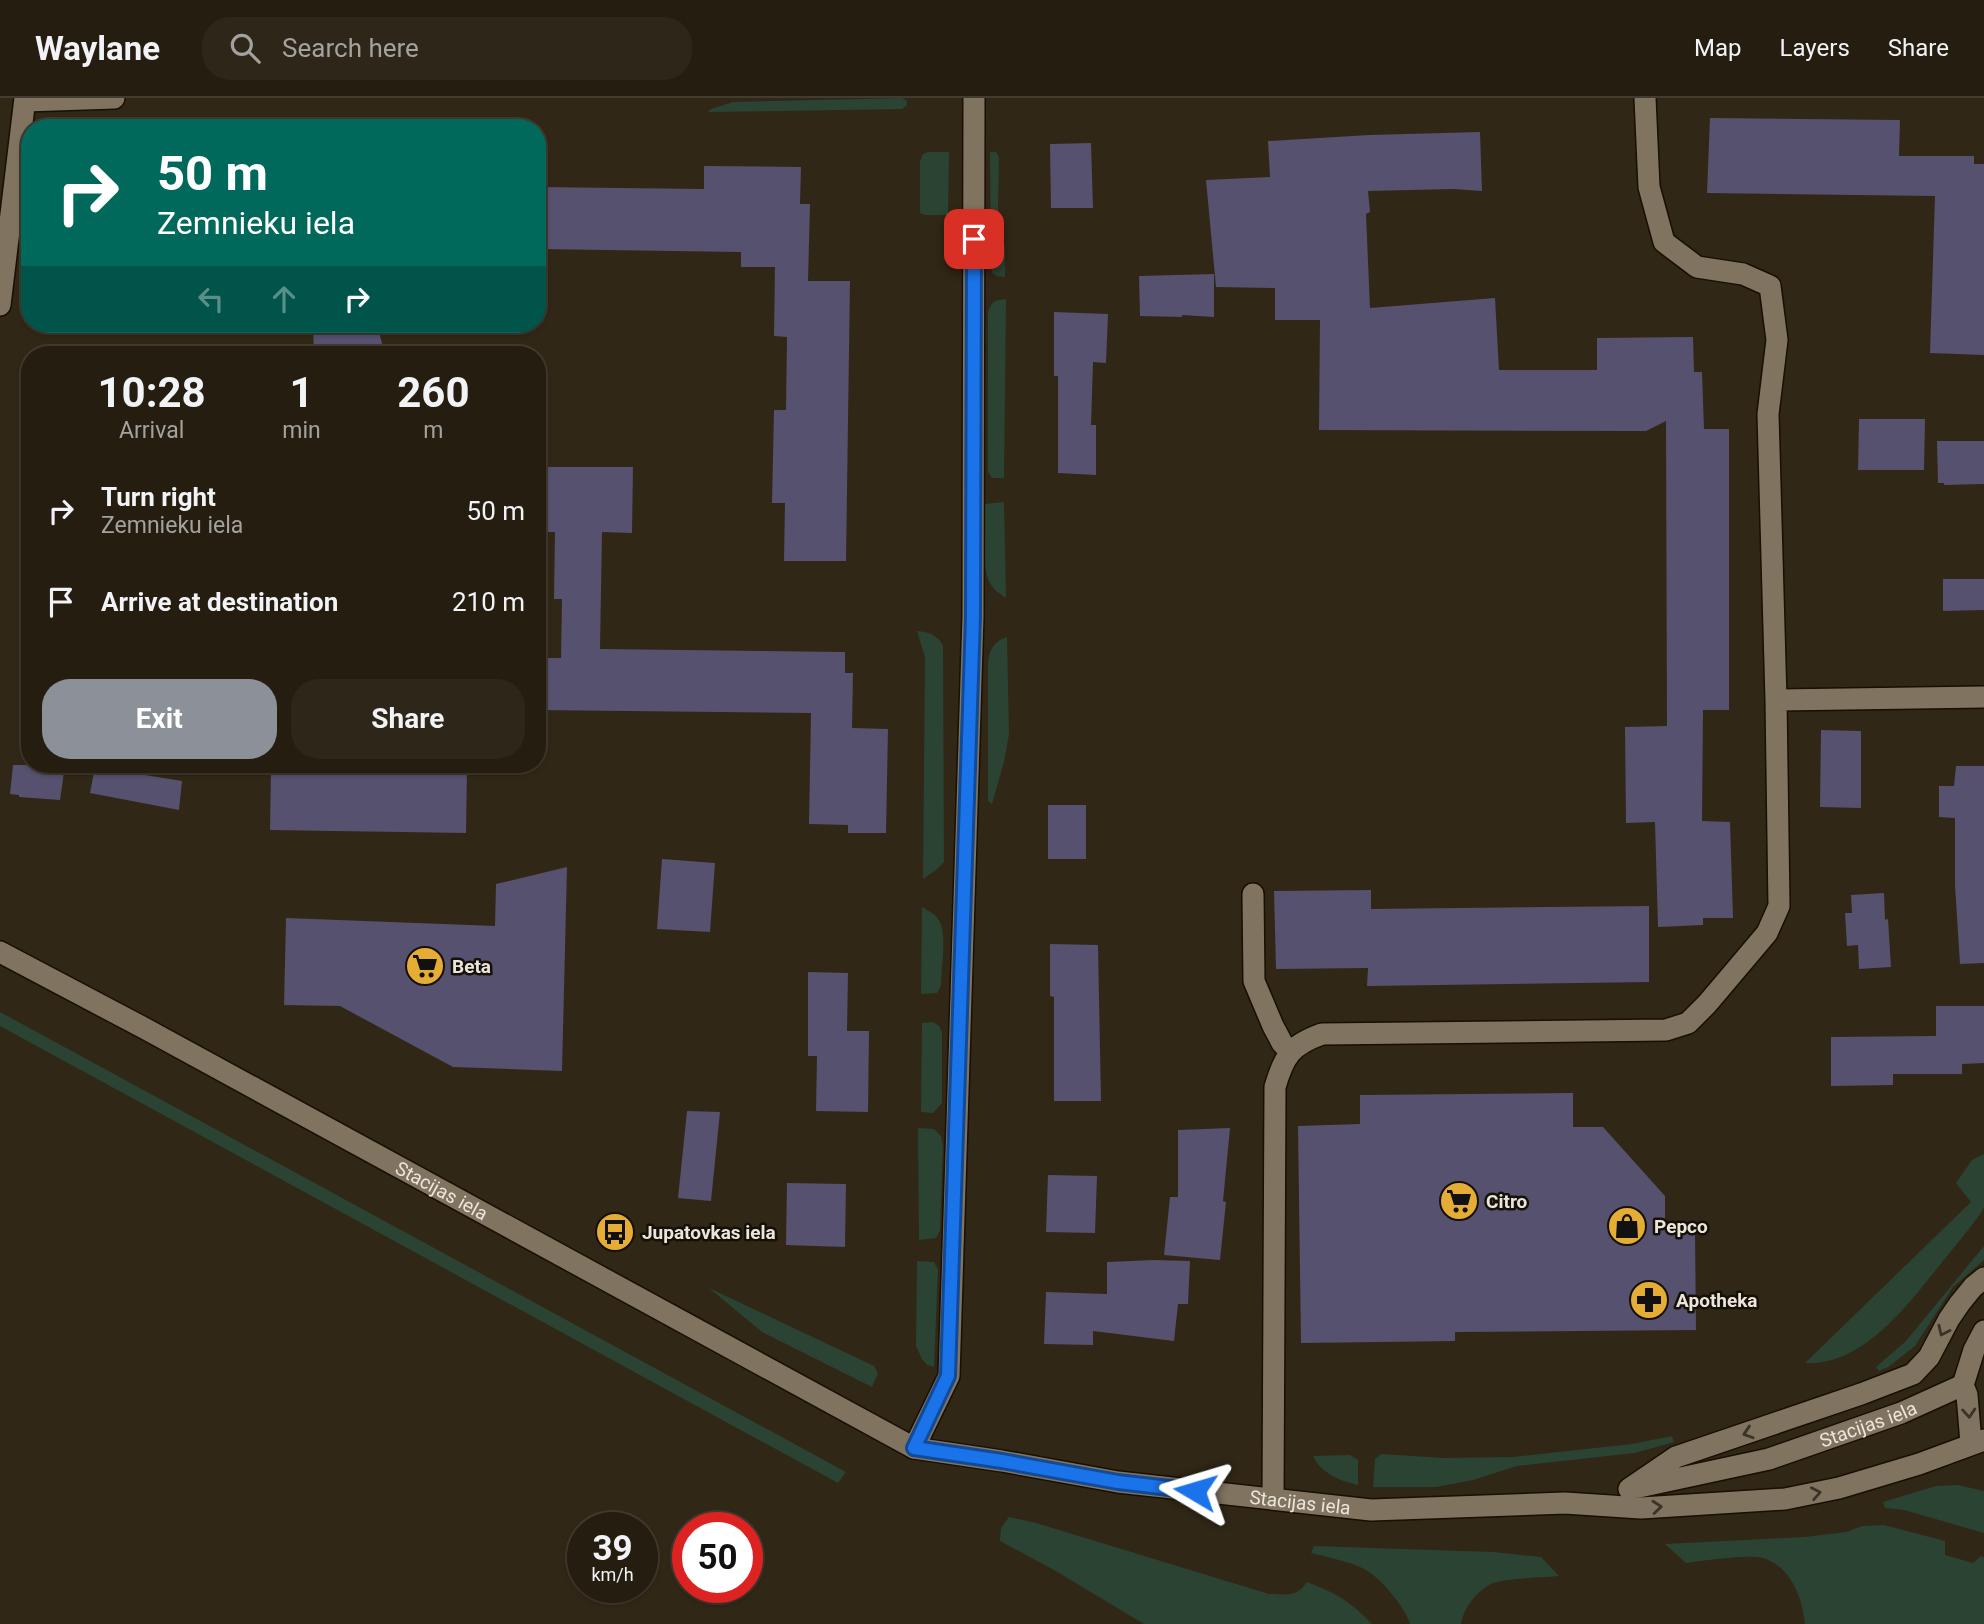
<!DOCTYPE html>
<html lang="en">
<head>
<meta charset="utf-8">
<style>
  body { margin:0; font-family:Roboto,sans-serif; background:#2d2619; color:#f1f3f6; height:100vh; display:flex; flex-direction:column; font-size:26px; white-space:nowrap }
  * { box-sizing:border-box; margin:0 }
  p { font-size:23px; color:#a3a29f }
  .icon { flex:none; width:38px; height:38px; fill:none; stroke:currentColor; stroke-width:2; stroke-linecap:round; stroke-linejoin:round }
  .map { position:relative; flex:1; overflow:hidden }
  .drawer { position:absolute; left:21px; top:248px; width:525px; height:427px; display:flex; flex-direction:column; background:#251d10; border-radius:28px; box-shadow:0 2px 5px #0004,0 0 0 2px #423b30 }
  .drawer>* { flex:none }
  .guide { position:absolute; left:21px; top:21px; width:525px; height:214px; border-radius:28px; box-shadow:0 2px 5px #0004,0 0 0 2px #423b30; background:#00695c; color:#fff; overflow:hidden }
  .speed { position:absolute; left:567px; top:1414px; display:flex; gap:14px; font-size:35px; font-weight:700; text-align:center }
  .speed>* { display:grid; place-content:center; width:91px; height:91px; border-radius:50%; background:#251d10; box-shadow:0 2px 5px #0004,0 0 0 2px #423b30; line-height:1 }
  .speed small { font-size:18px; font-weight:400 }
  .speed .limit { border:10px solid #d22; background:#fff; color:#111 }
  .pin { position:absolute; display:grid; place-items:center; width:60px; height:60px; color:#fff; margin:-30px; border-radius:14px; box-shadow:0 4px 10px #0006 }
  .me { position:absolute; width:77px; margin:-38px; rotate:277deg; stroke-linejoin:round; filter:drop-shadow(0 0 5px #0008) }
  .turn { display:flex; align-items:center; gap:24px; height:147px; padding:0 21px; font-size:32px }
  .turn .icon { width:91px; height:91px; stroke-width:2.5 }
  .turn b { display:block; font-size:49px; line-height:60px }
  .lanes { display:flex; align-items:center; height:66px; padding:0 21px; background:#0003; justify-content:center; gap:35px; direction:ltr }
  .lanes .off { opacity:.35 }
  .eta { display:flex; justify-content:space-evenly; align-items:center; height:119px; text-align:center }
  .eta b { font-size:42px; font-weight:700; line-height:49px }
  .button { display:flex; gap:14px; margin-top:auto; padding:14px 21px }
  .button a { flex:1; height:80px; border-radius:28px; background:#8c9099; color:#fff; font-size:28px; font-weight:700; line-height:80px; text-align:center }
  .button a+a { background:#2d2619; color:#f1f3f6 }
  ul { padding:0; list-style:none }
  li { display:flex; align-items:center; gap:21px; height:91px; padding:0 21px }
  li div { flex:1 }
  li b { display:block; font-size:26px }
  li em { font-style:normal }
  header { display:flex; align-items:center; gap:42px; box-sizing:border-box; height:98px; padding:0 35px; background:#251d10; border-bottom:2px solid #423b30 }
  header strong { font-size:33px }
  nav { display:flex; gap:38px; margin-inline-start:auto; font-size:24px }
  .search { width:490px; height:63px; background:#2d2619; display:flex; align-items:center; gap:18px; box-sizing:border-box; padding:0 24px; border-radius:28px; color:#a3a29f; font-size:26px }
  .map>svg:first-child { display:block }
</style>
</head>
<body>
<header>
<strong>Waylane</strong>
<div class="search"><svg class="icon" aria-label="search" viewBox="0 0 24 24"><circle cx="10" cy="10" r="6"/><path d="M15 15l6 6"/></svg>Search here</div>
<nav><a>Map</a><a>Layers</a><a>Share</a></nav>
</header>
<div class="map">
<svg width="1984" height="1526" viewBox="0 0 1984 1526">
  <rect width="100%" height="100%" fill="#312716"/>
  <path fill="#2b4332" d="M902,0L907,3V7L902,11L708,14L711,11L733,4Z
    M928,54H949L948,117H925L920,115V63L923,56Z
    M990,54H996L999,59L998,110L1001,135L1005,150V179L997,178L992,175L991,163Z
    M1006,201L1004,380H992L988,374V214C992,203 995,202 1006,201Z
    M1004,404L1006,500C1000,496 994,492 990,485C981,471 985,425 985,406Z
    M917,533C929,534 938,537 943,548L944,764L936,772L923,781L925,559Z
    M1007,539L1009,636L1004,664L992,706L988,703V565C990,551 993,544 1007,539Z
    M922,809C929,813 936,816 940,824C947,839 941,871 941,888L937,895L921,896Z
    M0,914L846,1374L838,1385L0,928Z
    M933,924L939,928L942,934V1005L933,1015L921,1014L922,925Z
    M918,1030L934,1031L941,1038L943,1049L940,1132L936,1140L919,1142Z
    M1984,1056C1984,1069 1984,1098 1984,1109C1982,1116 1958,1144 1952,1152C1916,1195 1868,1269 1805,1265L1971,1104L1956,1085L1972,1062Z
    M1984,1148V1162L1953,1189L1915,1248L1888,1269L1879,1273L1876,1269L1906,1243Z
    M917,1163L934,1164L938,1172L934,1269L927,1267L922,1261L916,1248Z
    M709,1190L874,1268L878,1275L872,1289L762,1234Z
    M1672,1338L1674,1344L1635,1355L1517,1368L1473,1382L1436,1389H1373L1375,1361L1381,1356L1444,1360L1513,1359L1632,1346Z
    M1350,1357L1358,1362V1387C1340,1383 1321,1375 1313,1358Z
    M1958,1387L1984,1393V1435L1904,1412L1885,1410L1883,1404L1936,1388Z
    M1009,1419L1036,1425L1269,1496C1287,1496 1296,1500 1307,1484C1336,1495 1350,1503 1372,1526H1144L1054,1472L1000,1443L1001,1430Z
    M1884,1427L1945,1443V1457L1973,1465L1981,1458L1984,1459V1526H1805C1802,1499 1791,1469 1763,1460C1749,1456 1702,1463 1686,1465L1665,1446L1805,1439L1846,1434L1862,1428Z
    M1314,1448L1493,1454L1541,1459L1559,1478C1545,1479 1501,1481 1491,1486C1476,1494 1464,1509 1461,1526H1410C1405,1509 1380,1479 1364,1471C1352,1464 1326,1459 1311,1455Z"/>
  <path fill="#55516e" d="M1710,20L1900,22L1899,58H1974V66H1984V257L1930,255L1935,98L1707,95Z
    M1480,34L1482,93L1453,91L1368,93L1370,114L1366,116L1370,210L1495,200L1499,272H1597V240L1693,239L1694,274H1702L1704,331H1729V612H1703L1702,723L1730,724L1733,820H1703V827L1658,829L1655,724L1626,725L1625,629L1667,628L1666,323L1646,333L1319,332L1320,222H1275V190L1216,189L1206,82L1270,79L1268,43L1369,37Z
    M1091,45L1093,110H1051L1050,46Z
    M704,68L801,69L800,106H810L808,183H850L846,463H784L785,405H772L774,312H786L787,239L774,238L775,169H741V154L537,151V89L704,91Z
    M1214,176V219L1182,217V219L1140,218L1139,178Z
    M1054,214L1108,216L1106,265L1093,264L1091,327H1096V377L1058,375V278H1054Z
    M313,226H377L385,257H314Z
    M1859,321H1925L1924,372H1858Z
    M1937,343H1984V386L1944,387V385H1938Z
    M537,369H633L632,435L602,434L600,551L845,554V575H853L852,630L888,631L886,735H848V727L809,726L811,615L537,612V560H561L562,501H554L555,434H537Z
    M1943,481H1984V512L1943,513Z
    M1821,632L1861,633V710L1820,709Z
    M13,667H65L60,702L19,699V697L10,696Z
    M1956,668H1984V865L1960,866L1955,787V720L1939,719V688H1954Z
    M95,669L182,683L179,712L90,695Z
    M271,670L467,672L466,735L270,732Z
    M1048,707H1086V761H1048Z
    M662,761L715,765L710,834L657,831Z
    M567,769L562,973L453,969L340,908L284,907L286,820L495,828L496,786Z
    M1371,792V811L1649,808V884L1367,888L1368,870L1276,871L1274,793Z
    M1884,795L1885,822L1888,821L1891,869L1859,871L1858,847L1847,848L1845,815H1852L1851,797Z
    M1050,846L1098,847L1101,1003H1054V899L1050,898Z
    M808,874L848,875L847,933H869L868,1014L816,1013L817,958H808Z
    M1936,908H1984V965L1962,966V976H1893V987L1831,988V939L1936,938Z
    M1573,995V1029H1603L1665,1098V1133H1695L1696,1232L1455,1234V1243L1301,1245L1298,1028L1360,1026V997Z
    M687,1013L720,1014L711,1103L678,1100Z
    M1230,1030L1223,1103L1226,1104L1220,1162L1164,1157L1170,1099H1178V1032Z
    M1048,1077L1097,1078L1095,1135L1046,1134Z
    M787,1085L846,1086L845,1149L786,1147Z
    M1154,1162L1190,1163L1188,1206H1178L1174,1243L1093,1233V1247L1044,1246L1046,1194L1107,1196V1164Z"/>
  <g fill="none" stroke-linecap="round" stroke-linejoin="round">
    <defs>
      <path id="street" d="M25,3L114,0
        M0,207L25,0
        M1776,602L1984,599
        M1253,796L1254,883L1273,928L1282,945L1290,953
        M914,1350L949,1278L973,518L974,0
        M1273,1401L1275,989C1284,958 1291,947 1322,936L1666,932L1688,925L1707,906L1767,835L1779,808L1776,602L1768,316L1777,242L1770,188L1743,176L1697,169L1664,144L1649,89L1645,0"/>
      <g id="secondary">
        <path id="s1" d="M0,854L144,930L914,1350L1002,1363L1118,1384L1371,1412L1565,1405L1641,1410L1785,1401L1839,1390L1919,1366L1984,1342"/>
        <path d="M1971,1345L1967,1297L1963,1287L1974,1252L1984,1233"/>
        <path id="s2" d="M1639,1389L1769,1361L1901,1315L1963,1287"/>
        <path d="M1629,1391L1676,1359L1861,1296L1913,1276L1929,1259L1949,1221L1960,1205L1973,1189L1984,1180"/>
      </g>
    </defs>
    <use href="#street" stroke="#190f02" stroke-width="24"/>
    <use href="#secondary" stroke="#190f02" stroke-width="24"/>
    <use href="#street" stroke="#807461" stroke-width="21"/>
    <use href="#secondary" stroke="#807461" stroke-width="21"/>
  </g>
  <defs><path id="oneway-chevron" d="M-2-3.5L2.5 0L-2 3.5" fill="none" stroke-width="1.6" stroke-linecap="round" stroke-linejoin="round" transform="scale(1.75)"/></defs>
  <g stroke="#3a3428">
    <use href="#oneway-chevron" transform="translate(1943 1233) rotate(115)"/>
    <use href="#oneway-chevron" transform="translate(1969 1315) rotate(85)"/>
    <use href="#oneway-chevron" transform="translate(1748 1335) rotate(162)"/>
    <use href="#oneway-chevron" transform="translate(1816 1395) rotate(-11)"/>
    <use href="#oneway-chevron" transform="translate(1657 1409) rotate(-5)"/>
  </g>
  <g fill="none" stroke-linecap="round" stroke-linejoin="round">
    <defs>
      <path id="route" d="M974,141L973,518L948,1278L914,1350L1002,1363L1118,1384L1195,1393"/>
    </defs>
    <use href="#route" stroke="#114b97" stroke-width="18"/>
    <use href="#route" stroke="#1a73e8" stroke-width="12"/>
  </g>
  <defs>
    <symbol id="supermarket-disc" viewBox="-11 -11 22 22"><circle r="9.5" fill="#e6ad36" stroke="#151109"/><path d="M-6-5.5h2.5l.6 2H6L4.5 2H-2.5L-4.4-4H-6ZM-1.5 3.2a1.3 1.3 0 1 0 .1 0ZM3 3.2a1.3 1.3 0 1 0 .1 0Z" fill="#111"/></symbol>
    <symbol id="shop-disc" viewBox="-11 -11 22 22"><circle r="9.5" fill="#e6ad36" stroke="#151109"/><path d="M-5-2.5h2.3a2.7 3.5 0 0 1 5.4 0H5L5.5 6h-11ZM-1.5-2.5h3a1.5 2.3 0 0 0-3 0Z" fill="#111"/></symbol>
    <symbol id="bus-disc" viewBox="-11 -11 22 22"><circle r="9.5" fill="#e6ad36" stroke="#151109"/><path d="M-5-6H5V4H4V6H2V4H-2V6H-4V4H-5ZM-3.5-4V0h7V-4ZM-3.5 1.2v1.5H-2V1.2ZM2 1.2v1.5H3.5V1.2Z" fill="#111"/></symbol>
    <symbol id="pharmacy-disc" viewBox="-11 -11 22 22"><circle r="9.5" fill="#e6ad36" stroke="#151109"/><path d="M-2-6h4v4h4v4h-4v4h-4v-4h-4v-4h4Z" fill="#111"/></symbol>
  </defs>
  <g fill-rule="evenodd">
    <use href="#supermarket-disc" x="403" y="846" width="44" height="44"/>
    <use href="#supermarket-disc" x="1437" y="1081" width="44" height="44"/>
    <use href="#shop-disc" x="1605" y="1106" width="44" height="44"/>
    <use href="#bus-disc" x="593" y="1112" width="44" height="44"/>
    <use href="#pharmacy-disc" x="1627" y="1180" width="44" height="44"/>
  </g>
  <g text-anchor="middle" stroke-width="5" stroke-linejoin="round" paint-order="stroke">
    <g font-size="19" font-weight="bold" fill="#ece5db" stroke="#151109" text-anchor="start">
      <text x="452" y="875">Beta</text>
      <text x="1486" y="1110">Citro</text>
      <text x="1654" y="1135">Pepco</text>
      <text x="642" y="1141">Jupatovkas iela</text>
      <text x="1676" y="1209">Apotheka</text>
    </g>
    <g font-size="19" fill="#ece5db" stroke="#151109">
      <text dy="7" stroke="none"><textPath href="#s1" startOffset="502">Stacijas iela</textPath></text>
      <text dy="7" stroke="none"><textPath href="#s2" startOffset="238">Stacijas iela</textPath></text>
      <text dy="7" stroke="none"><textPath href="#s1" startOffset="1430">Stacijas iela</textPath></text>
    </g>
  </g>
</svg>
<div class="speed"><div>39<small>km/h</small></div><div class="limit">50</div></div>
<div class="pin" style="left:974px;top:141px;background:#d93025"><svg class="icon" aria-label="arrive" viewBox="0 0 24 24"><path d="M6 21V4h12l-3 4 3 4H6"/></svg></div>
<svg class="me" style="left:1195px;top:1393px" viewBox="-20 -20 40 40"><path d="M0-17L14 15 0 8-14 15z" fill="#1a73e8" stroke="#fff" stroke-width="4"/></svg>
<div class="guide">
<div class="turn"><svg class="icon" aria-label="right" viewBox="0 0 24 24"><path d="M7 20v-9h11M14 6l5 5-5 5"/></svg><div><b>50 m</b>Zemnieku iela</div></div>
<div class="lanes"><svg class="icon off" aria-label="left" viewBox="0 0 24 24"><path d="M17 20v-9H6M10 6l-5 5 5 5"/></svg><svg class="icon off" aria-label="ahead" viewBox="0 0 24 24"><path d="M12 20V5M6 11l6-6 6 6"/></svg><svg class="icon" aria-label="right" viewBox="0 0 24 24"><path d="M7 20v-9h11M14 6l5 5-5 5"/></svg></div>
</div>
<section class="drawer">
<div class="eta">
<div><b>10:28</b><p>Arrival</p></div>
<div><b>1</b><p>min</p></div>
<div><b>260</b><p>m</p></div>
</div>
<ul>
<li><svg class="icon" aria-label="right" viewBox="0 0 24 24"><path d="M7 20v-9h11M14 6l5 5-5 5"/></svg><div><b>Turn right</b><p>Zemnieku iela</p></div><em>50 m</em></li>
<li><svg class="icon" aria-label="arrive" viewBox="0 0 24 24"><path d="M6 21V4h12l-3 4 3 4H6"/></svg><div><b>Arrive at destination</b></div><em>210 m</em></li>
</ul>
<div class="button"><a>Exit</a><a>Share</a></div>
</section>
</div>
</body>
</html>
